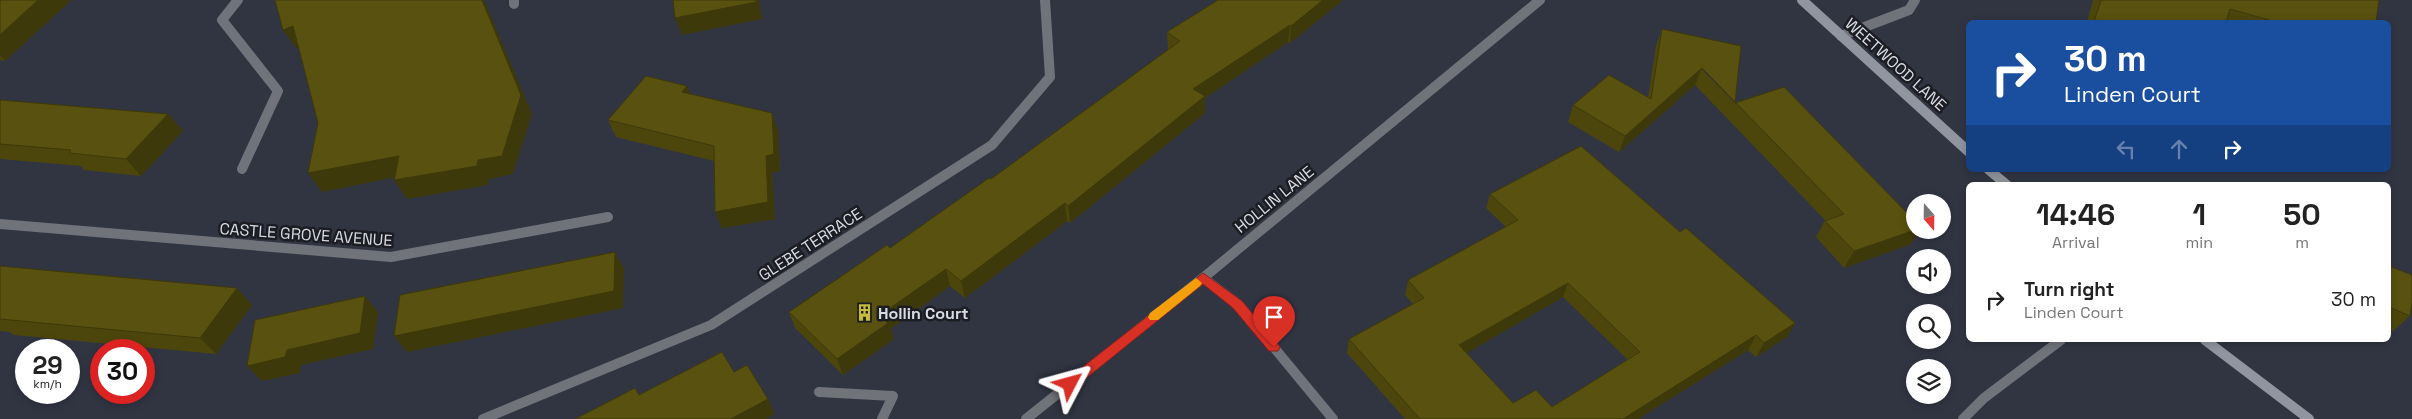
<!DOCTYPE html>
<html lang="en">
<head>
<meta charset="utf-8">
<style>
  body { margin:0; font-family:"Space Grotesk",sans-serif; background:#f6f6f6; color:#222; height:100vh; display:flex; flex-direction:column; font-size:19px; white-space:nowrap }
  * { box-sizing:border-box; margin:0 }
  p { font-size:16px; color:#767676 }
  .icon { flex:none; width:28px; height:28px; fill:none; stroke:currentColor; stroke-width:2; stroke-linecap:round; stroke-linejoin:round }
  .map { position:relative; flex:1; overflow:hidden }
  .panel { position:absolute; left:1966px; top:182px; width:425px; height:160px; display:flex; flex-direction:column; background:#fff; border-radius:8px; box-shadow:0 2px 8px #0003 }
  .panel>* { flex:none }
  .top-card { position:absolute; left:1966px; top:20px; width:425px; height:152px; border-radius:8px; box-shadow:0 2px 8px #0003; background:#1a4fa0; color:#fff; overflow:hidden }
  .needle { width:32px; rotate:160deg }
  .fabs { position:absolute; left:1906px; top:194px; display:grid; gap:10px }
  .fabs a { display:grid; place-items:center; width:45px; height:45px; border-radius:50%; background:#fff; box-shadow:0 2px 8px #0003; font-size:25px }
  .speed { position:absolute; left:15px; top:339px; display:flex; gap:10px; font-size:25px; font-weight:700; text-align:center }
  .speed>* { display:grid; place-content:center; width:65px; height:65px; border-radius:50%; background:#fff; box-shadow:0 2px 8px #0003; line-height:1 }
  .speed small { font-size:12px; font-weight:400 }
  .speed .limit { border:8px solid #d22; background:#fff; color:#111 }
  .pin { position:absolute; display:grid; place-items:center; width:42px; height:42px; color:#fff; margin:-51px -21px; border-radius:50% 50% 50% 0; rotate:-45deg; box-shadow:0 0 5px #0007 }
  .pin .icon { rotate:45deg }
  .me { position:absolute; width:55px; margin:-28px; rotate:51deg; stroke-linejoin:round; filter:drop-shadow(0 0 4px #0008) }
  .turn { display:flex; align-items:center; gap:18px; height:105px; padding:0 15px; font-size:22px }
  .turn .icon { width:65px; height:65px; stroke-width:2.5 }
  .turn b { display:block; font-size:35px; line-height:42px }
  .lanes { display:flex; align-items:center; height:48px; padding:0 15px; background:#0003; justify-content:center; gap:25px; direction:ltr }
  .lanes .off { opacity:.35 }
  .eta { display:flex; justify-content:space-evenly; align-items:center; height:85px; text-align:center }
  .eta b { font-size:30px; font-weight:600; line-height:35px }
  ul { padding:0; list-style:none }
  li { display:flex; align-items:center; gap:15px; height:65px; padding:0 15px }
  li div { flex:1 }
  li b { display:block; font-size:19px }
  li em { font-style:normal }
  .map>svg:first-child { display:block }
</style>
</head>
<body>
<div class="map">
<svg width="2412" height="419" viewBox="0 0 2412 419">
  <rect width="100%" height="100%" fill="#313542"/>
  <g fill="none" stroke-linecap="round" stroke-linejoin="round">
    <path stroke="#707379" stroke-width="10" d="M238,0L222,20L278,91L242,169
      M514,0V4
      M1963,419L1984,398L2061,340"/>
    <path stroke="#707379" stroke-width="10" d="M1841,36L1909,10L1915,0
      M0,224L391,257L608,217
      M1203,278L1238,304L1333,419
      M819,392L893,396L882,419
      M483,419L711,325L992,145L1050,77L1045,0
      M1026,419L1203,278L1540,0"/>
    <path stroke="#91959f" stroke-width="10" d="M1802,0L1969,152
      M1989,170L2007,185
      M2205,340L2309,419"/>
  </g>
  <path fill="#4c460d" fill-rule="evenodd" d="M0,0H71L5,61L0,60Z
    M1218,0H1343L1290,43L1288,42L1205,98V113L1070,223L1067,221L965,298L950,286L890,329L894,339L843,375L795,328L789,312L890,248L991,179L1168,50L1167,32Z
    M2093,0H2379L2376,22H2087Z
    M1662,29L1735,103L1911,244L1844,268L1816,237L1825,220L1695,85L1619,152L1568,122L1573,105L1648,97L1656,46Z
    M690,94L778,130L780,171L772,173L775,219L722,228L714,161L616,137L608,120Z
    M0,100L168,114L183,131L141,176L84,170L81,166L0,159Z
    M1490,194L1680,232L1795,323L1787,337L1756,357L1748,350L1638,419H1405L1347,353L1349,339L1413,304L1405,295L1408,280L1506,227L1486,208ZM1563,297L1628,360L1552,407L1513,403L1466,353Z
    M0,266L252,305L216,354L14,335L10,332L0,331Z
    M2389,266L2410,316L2392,332L2389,331Z"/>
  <path fill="#3e390a" d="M38,0H71L5,61L0,55V35Z
    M482,0H484L532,114L513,174L489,179L488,185L407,199L394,180L478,160Z
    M756,0H759L762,19L682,35L675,18Z
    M1323,0H1343L1290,43L1291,26Z
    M1290,25L1288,42L1205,98V113L1070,223L1068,206L1193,89Z
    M293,26L306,45L296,48L283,30Z
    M1702,68L1695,85L1619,152L1625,136Z
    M687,86L694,102L682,92Z
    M772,113L778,130L780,171L772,173L775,219L722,228L715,212Z
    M168,114L183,131L141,176L126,159Z
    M399,156L412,174L322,192L308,173Z
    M1065,203L1067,221L965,298L961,281Z
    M1915,230H1920L1911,244L1844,268L1854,251Z
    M615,252L624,269L623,308L407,352L394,336Z
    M946,269L950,286L890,329L894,339L843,375L837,359L880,315Z
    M1568,283L1563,297L1455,360L1459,345Z
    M237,288L252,305L216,354L200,338Z
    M365,296L378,312L373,349L301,365L300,373L262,381L247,366Z
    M1795,323L1787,337L1756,357L1764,343Z
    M1756,335L1748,350L1638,419H1623Z
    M768,399L775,414L766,419H731Z"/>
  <path fill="#58510f" stroke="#3e390a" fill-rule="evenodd" d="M0,0H38L0,35Z
    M275,0H482L521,95L502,156L478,160L477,166L394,180L399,156L308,173L318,123L293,26L283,30Z
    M673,0H756V2L675,18Z
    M1218,0H1323L1291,26L1290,25L1193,89L1205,96L1068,206L1065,203L961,281L946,269L880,315L888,323L837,359L789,312L887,245L890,248L989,178L991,179L1180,41L1167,32Z
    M2101,0H2379L2376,22H2276L2230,9L2226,22H2094Z
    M1662,29L1741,46L1735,103L1784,87L1915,221V230L1854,251L1825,221L1844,214L1702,68L1625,136L1573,105L1609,75L1651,99Z
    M646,76L687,86L682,92L772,113L774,154L766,156L768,202L715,212L714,146L608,120Z
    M0,100L168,114L126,159L69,153L71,150L0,144Z
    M1581,146L1680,232L1686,228L1795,323L1764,343L1756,335L1623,419H1420L1349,339L1424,298L1408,280L1518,220L1490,194ZM1568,283L1640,352L1552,407L1536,390L1513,403L1459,345Z
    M615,252L614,291L394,336L400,295Z
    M0,266L237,288L200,338L0,319Z
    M2389,266L2412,275V302L2410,316L2389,307Z
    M365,296L360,333L287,350L285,357L247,366L255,320Z
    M722,352L734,372L747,365L768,399L731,419H575L635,388L639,395Z"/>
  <path fill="#d93025" stroke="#8d1f18" d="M1203,273L1242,301L1278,344L1280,347L1278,351H1269L1233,308L1203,284L1074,388H1066L1064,384L1066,380Z"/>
  <path fill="#f59e0b" d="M1196,278L1202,283L1200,286L1158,320H1150L1148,317L1150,313Z"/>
  <defs>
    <symbol id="building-bare" viewBox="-9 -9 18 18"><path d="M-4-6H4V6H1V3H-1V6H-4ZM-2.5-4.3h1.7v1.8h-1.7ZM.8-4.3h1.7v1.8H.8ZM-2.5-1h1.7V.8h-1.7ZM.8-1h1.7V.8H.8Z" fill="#c8bb3b" stroke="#1b1d23" stroke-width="2.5" paint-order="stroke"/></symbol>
  </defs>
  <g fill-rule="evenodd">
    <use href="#building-bare" x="852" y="300" width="25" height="25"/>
  </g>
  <g text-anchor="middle" stroke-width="5" stroke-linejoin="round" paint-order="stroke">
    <g font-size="16" fill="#d9dce5" stroke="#1b1d23">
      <text transform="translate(1896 64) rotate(42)" y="6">WEETWOOD LANE</text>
      <text transform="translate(1274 199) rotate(-39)" y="6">HOLLIN LANE</text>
      <text transform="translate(306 234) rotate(4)" y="6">CASTLE GROVE AVENUE</text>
      <text transform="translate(810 244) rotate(-33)" y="6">GLEBE TERRACE</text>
    </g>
    <g font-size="16" font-weight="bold" fill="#d9dce5" stroke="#1b1d23" text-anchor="start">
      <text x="878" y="319">Hollin Court</text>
    </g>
  </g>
</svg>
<div class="fabs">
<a><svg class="needle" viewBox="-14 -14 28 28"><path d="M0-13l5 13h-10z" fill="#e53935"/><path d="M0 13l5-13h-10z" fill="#767676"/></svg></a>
<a><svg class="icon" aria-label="sound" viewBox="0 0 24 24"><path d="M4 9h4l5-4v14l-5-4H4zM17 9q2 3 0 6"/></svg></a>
<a><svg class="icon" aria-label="search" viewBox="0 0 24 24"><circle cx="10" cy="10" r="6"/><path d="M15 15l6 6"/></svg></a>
<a><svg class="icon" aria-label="layers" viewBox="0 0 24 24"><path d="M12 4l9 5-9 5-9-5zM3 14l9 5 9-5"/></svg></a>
</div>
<div class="speed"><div>29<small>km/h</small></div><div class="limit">30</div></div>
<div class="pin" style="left:1274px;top:347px;background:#d93025"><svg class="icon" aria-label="arrive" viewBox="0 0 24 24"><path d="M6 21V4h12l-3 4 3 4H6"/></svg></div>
<svg class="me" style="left:1070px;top:384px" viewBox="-20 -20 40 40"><path d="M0-17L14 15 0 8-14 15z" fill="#d93025" stroke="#fff" stroke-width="4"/></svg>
<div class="top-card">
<div class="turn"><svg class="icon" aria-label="right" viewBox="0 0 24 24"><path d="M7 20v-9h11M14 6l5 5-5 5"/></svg><div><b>30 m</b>Linden Court</div></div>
<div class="lanes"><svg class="icon off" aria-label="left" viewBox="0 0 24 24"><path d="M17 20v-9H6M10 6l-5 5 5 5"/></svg><svg class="icon off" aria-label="ahead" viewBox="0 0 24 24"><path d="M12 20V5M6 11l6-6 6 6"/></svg><svg class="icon" aria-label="right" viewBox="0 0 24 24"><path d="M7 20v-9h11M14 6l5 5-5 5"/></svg></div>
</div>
<section class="panel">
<div class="eta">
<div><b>14:46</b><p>Arrival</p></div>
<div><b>1</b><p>min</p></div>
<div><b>50</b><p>m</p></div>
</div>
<ul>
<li><svg class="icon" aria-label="right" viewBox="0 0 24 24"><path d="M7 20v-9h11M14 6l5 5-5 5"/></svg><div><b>Turn right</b><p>Linden Court</p></div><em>30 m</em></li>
</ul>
</section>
</div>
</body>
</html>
